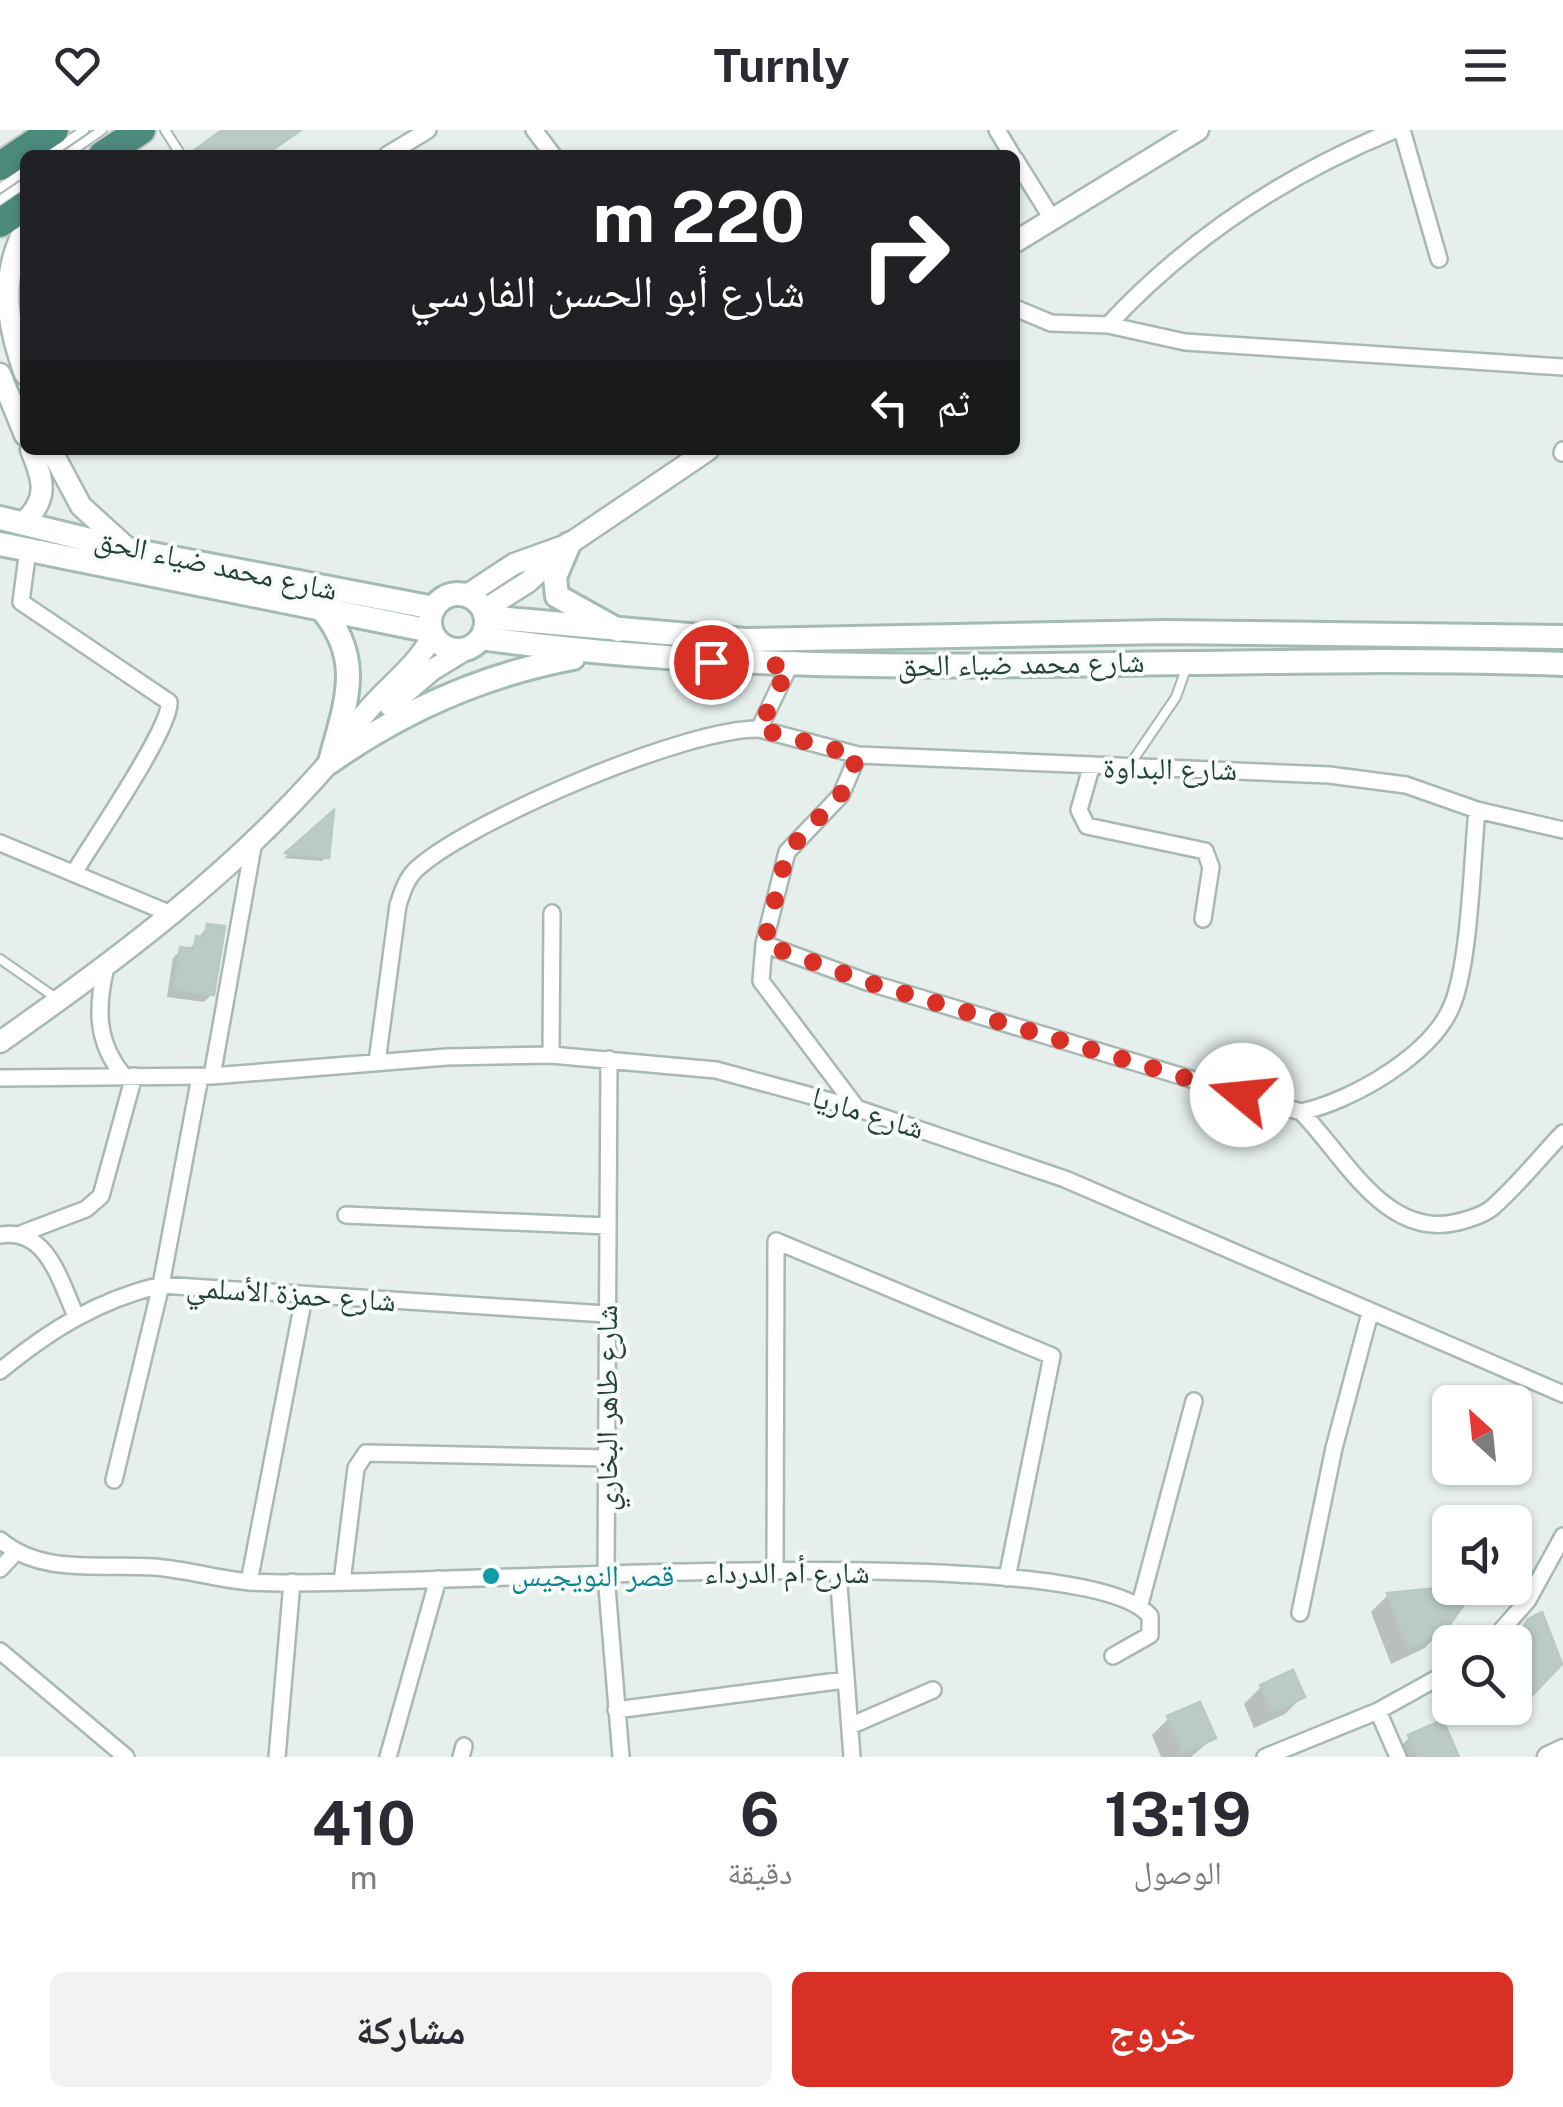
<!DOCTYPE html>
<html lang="ar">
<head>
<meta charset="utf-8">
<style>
  body { margin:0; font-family:"Public Sans","Noto Naskh Arabic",sans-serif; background:#f2f2f3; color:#2b2b33; direction:rtl; height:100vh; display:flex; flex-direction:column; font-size:38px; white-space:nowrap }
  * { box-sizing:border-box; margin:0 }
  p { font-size:32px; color:#7c7c81 }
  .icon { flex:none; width:55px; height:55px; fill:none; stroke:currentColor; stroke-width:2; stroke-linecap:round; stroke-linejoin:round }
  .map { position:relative; height:1627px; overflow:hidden; direction:ltr }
  .details { display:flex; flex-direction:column; background:#fff; flex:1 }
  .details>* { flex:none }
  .hud { position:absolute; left:20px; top:20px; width:1000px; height:305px; border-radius:15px; box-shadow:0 2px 8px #0004; direction:rtl; background:#202124; color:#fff; overflow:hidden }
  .needle { width:65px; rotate:333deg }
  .tools { position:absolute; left:1432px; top:1255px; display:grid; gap:20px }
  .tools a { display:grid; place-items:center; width:100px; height:100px; border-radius:15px; background:#fff; box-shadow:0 2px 8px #0004; font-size:50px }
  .pin { position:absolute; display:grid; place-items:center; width:85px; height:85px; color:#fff; margin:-42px; border:5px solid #fff; border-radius:50%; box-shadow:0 2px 10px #0007 }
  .me { position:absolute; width:110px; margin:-55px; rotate:287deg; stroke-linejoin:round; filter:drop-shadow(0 0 8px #0008) }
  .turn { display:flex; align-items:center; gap:35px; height:210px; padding:0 50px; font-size:45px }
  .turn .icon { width:130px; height:130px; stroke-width:2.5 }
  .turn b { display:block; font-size:70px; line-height:85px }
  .then { display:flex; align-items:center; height:95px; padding:0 50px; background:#0003; gap:20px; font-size:38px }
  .eta { display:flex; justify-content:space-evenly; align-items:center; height:170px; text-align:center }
  .eta b { font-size:60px; font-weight:700; line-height:70px }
  .action { display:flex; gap:20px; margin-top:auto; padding:20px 50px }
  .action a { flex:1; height:115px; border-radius:15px; background:#d93025; color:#fff; font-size:40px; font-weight:700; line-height:115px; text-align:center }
  .action a+a { background:#f2f2f3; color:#2b2b33 }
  header { display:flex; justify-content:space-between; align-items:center; height:130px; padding:0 50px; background:#fff; font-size:45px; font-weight:700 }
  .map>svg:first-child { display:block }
</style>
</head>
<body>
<header><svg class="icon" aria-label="menu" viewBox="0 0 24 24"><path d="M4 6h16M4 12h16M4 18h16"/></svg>Turnly<svg class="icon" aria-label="heart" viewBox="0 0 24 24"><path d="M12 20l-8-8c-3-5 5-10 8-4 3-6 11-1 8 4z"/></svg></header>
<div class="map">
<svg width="1563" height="1627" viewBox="0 0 1563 1627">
  <rect width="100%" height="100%" fill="#e6efeb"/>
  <path fill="#0003" d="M331,686L327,726L322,731L284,728Z
    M208,796L212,864L204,872L167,867L173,828L181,820L188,821Z
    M1450,1452V1458H1471L1443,1499L1425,1518L1391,1534L1371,1482L1388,1465L1430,1461Z
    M1524,1500L1560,1534L1506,1589L1496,1578H1515V1512H1511Z
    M1261,1557L1302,1567L1285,1584L1254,1598L1244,1574Z
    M1169,1588L1213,1608L1191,1627H1161L1152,1605Z
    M1410,1607L1456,1627H1407L1402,1615Z"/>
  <path fill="#bbcac4" stroke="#b8c9c2" stroke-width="2.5" d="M222,0H301L265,25H188Z
    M334,680L329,728L285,723Z
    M207,794L225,796L214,865L174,859L180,817L194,819L196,806L205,808Z
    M1450,1450V1458H1476L1445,1501L1408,1518L1387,1463L1438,1458L1436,1452Z
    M1542,1482L1562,1534L1524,1574L1515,1563V1517L1528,1507L1523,1498L1528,1489Z
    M1293,1540L1305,1567L1272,1582L1260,1555Z
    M1200,1572L1216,1608L1183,1623L1167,1586Z
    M1443,1590L1459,1627H1418L1408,1605Z"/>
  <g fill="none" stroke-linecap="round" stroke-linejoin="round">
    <defs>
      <path id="service" d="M165,0L181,25
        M48,25L84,0
        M66,25L102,0
        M0,58L25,41
        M0,70L25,53
        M1129,636L1176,567L1187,536
        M0,829L56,868"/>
      <path id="minor" d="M534,0L553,25
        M997,0L1012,25
        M1402,0L1439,129
        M387,25L428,0
        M1015,29L1051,87
        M1015,178L1051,193L1108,195L1185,212L1563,237
        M1108,195C1189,108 1285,45 1395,0
        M1562,323L1563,320
        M28,419L21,472L169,572C172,597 91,714 74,743
        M789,537L759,599L858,625L841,665L787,722L764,814L867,852L1301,982C1352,971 1434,924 1453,873C1470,828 1472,731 1477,680
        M858,625L1329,645L1406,655L1477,680L1563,700
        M1091,638L1079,680L1087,696L1205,721L1211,737L1203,789
        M0,713L171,784
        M764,814L761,851L856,977
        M106,837C96,878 96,913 124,946
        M551,925L552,783
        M609,929L606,1445L621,1627
        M377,932L398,775C403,760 407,746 420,736C477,688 686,598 759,599
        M212,946L254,711
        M0,948L212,946L447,927L551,925L716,940L856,978L1065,1049L1563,1264
        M1301,982C1344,1025 1385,1110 1458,1092C1470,1089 1484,1085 1493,1077C1518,1055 1540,1027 1563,1003
        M346,1085L608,1096
        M23,1103L86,1079L101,1066L134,946
        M0,1105C47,1097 60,1151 76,1186
        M0,1241C50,1200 98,1170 161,1155L606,1184
        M114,1350L161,1155L200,947
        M0,1410C43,1446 100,1433 153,1437C185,1439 217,1449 250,1452C392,1461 1081,1403 1150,1486V1505L1113,1526
        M0,1439L15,1423
        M775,1442L776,1111L1052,1226L1007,1448
        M838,1442L852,1627
        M249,1452L304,1167
        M342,1452L356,1338L366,1323L609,1328
        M1140,1474L1194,1271
        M1300,1483L1334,1318L1370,1183
        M1491,1512L1528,1470L1563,1406
        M0,1521L126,1627
        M616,1580L845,1550
        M1378,1581L1398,1627
        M850,1596L933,1560
        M277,1627L292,1452
        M388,1627L438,1449
        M461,1627L464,1616
        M1265,1627L1378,1581L1450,1541"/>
      <path id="tertiary" d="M25,98C0,147 6,192 25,244
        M1015,112L1198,0
        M0,244L25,305
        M51,320L81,376L125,416
        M23,393C49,369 44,351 31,320
        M467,465L514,434L567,415
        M484,480L528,452L569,414L708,320
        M390,576L432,540L468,518
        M0,912C117,830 233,743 327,635C341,620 350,601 363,586C386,557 416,538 433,505
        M1548,1627L1563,1620"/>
      <path id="secondary" d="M0,388L131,420L434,478
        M0,414L431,501
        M569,414L555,447L557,466L618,500
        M430 492a28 28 0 1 1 56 0a28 28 0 1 1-56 0Z
        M320,477C365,529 346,572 330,632
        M486,487L745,510L1165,502L1563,507
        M481,508C840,559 1202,521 1563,534
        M330,632C404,580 483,545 573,528"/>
      <path id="trunk" d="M103,25L141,0
        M0,36L54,0
        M0,93L25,76"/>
    </defs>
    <use href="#service" stroke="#a8b8b2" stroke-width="12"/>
    <use href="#minor" stroke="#a8b8b2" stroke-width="20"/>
    <use href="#tertiary" stroke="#a8b8b2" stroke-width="25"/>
    <use href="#secondary" stroke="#a4bbb3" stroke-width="28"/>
    <use href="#trunk" stroke="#c2cac8" stroke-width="32"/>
    <use href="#service" stroke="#fff" stroke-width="8"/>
    <use href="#minor" stroke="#fff" stroke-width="15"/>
    <use href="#tertiary" stroke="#fff" stroke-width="20"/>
    <use href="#secondary" stroke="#fff" stroke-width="22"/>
    <use href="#trunk" stroke="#4c8a7c" stroke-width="28"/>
  </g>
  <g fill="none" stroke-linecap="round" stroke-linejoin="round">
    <path stroke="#d93025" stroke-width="18" stroke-dasharray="0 32.4" d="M711,532L789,536L759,599L858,626L841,664L787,722L764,814L867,852L1242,965"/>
  </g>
  <circle fill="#0f9aa8" stroke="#f7fbf9" stroke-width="4" cx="491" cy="1446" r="10"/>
  <g text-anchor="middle" stroke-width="8" stroke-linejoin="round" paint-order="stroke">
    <g font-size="30" fill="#24423a" stroke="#f7fbf9">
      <text transform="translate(216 435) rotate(12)" y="10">شارع محمد ضياء الحق</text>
      <text transform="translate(1021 534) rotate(-1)" y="10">شارع محمد ضياء الحق</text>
      <text transform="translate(1170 639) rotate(1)" y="10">شارع البداوة</text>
      <text transform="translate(868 983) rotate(17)" y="10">شارع ماريا</text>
      <text transform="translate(291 1164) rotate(4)" y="10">شارع حمزة الأسلمي</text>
      <text transform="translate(607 1278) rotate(-90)" y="10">شارع طاهر البخاري</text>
      <text x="787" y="1453">شارع أم الدرداء</text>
    </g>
    <g font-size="30" fill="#0d838f" stroke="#f7fbf9" text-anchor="start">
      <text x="511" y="1456">قصر النويجيس</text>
    </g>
  </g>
</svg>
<div class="tools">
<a><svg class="needle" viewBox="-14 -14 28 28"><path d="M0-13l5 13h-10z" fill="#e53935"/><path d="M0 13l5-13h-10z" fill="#7c7c81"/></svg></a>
<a><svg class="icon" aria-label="sound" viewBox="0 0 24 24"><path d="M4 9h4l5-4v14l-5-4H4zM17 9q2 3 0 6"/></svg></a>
<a><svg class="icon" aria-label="search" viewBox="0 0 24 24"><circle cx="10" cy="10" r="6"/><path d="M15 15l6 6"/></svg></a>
</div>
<div class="pin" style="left:711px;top:532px;background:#d93025"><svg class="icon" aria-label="arrive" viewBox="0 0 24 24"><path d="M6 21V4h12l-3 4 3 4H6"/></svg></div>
<svg class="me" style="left:1242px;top:965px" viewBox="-20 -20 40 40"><circle r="19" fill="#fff"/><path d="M0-13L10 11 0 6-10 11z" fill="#d93025"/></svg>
<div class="hud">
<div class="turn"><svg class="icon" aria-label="right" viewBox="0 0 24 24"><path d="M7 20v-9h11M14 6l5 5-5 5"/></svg><div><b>220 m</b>شارع أبو الحسن الفارسي</div></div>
<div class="then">ثم<svg class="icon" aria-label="left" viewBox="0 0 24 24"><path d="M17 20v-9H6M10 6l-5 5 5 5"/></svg></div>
</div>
</div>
<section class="details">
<div class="eta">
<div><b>13:19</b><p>الوصول</p></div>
<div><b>6</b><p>دقيقة</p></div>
<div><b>410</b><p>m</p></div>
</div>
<div class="action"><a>خروج</a><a>مشاركة</a></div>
</section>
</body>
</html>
